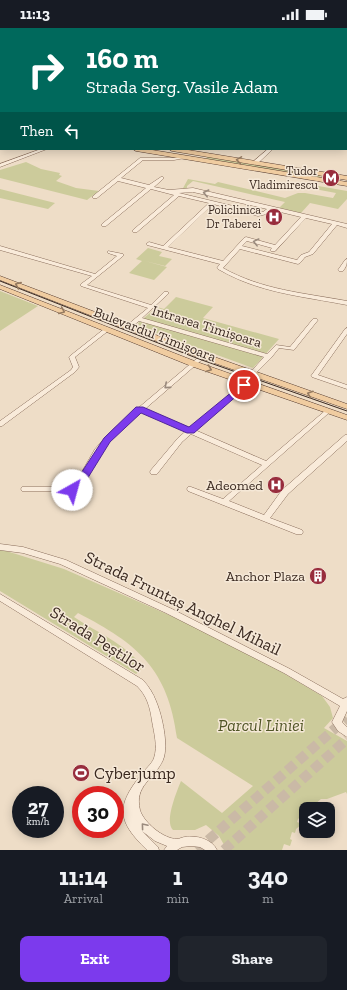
<!DOCTYPE html>
<html lang="en">
<head>
<meta charset="utf-8">
<style>
  body { margin:0; font-family:"Zilla Slab",serif; background:#20242c; color:#f1f3f6; height:100vh; display:flex; flex-direction:column; font-size:15px; white-space:nowrap }
  * { box-sizing:border-box; margin:0 }
  p { font-size:13px; color:#9ea1a6 }
  .icon { flex:none; width:22px; height:22px; fill:none; stroke:currentColor; stroke-width:2; stroke-linecap:round; stroke-linejoin:round }
  .map { position:relative; height:822px; overflow:hidden }
  .details { display:flex; flex-direction:column; background:#171b24; flex:1 }
  .details>* { flex:none }
  .hud { position:absolute; left:0px; top:0px; width:347px; height:122px; box-shadow:0 2px 10px #0003; background:#00695c; color:#fff; overflow:hidden }
  .tools { position:absolute; left:299px; top:774px; display:grid; gap:8px }
  .tools a { display:grid; place-items:center; width:36px; height:36px; border-radius:8px; background:#171b24; box-shadow:0 2px 10px #0003; font-size:20px }
  .speed { position:absolute; left:12px; top:758px; display:flex; gap:8px; font-size:20px; font-weight:700; text-align:center }
  .speed>* { display:grid; place-content:center; width:52px; height:52px; border-radius:50%; background:#171b24; box-shadow:0 2px 10px #0003; line-height:1 }
  .speed small { font-size:10px; font-weight:400 }
  .speed .limit { border:6px solid #d22; background:#fff; color:#111 }
  .pin { position:absolute; display:grid; place-items:center; width:34px; height:34px; color:#fff; margin:-17px; border:2px solid #fff; border-radius:50%; box-shadow:0 1px 4px #0007 }
  .me { position:absolute; width:44px; margin:-22px; rotate:38deg; stroke-linejoin:round; filter:drop-shadow(0 0 3px #0008) }
  .turn { display:flex; align-items:center; gap:14px; height:84px; padding:0 20px; font-size:18px }
  .turn .icon { width:52px; height:52px; stroke-width:2.5 }
  .turn b { display:block; font-size:28px; line-height:34px }
  .then { display:flex; align-items:center; height:38px; padding:0 20px; background:#0003; gap:8px; font-size:15px }
  .eta { display:flex; justify-content:space-evenly; align-items:center; height:68px; text-align:center }
  .eta b { font-size:24px; font-weight:700; line-height:28px }
  .primary-button { display:flex; gap:8px; margin-top:auto; padding:8px 20px }
  .primary-button a { flex:1; height:46px; border-radius:8px; background:#7c3aed; color:#fff; font-size:16px; font-weight:700; line-height:46px; text-align:center }
  .primary-button a+a { background:#20242c; color:#f1f3f6 }
  .status { display:flex; justify-content:space-between; align-items:center; height:28px; padding:0 20px; background:#171b24; direction:ltr }
  .status svg { height:11px; fill:currentColor }
  .map>svg:first-child { display:block }
</style>
</head>
<body>
<div class="status"><b>11:13</b><svg viewBox="0 0 49 12"><path d="M0 12V9h3v3zM5 12V6h3v6zM10 12V3h3v9zM15 12V0h3v12zM26 1h20v11H26zM47 4h2v5h-2z"/></svg></div>
<div class="map">
<svg width="347" height="822" viewBox="0 0 347 822">
  <rect width="100%" height="100%" fill="#eeddc7"/>
  <path fill="#cccb9b" d="M208,128L321,147L319,150L206,131Z
    M26,134L41,141L60,145L59,147L62,148L56,153L76,160L99,163L87,172L0,150V142Z
    M188,151L215,156L218,154L285,170L298,165H305L333,170L336,165L304,159L307,156L347,163V171L338,181L310,175L301,185L279,180L285,174L193,153L187,158V162H182Z
    M0,161L55,175L48,181L0,170Z
    M148,220L162,224L159,228L172,231L165,238L145,233L167,239L154,252L129,245L142,233L136,231Z
    M0,263L38,278L0,303Z
    M176,269L213,279L203,290L279,311L253,340L140,299L138,295L157,279L164,281Z
    M0,521L64,541L233,615L322,668L330,679L333,690L324,700L347,713V766L346,764L327,771H321L309,781H306V784L298,791L297,794L302,796L296,801L295,805L292,804L290,811L292,812L290,818L284,816L282,822H227L219,808L206,797L195,802H173C164,794 177,763 181,753L222,785L253,758L177,710C168,641 138,616 78,585L74,589C99,606 123,614 143,639L136,646L0,563Z"/>
  <g fill="none" stroke-linecap="round" stroke-linejoin="round">
    <path stroke="#cab9a6" stroke-width="10" stroke-dasharray="10 5" stroke-linecap="butt" d="M197,822L347,690
      M224,822L347,711"/>
    <defs>
      <path id="minor" d="M346,21H347V23H346Z
        M346,28H347V31H346Z
        M346,39H347V42H346Z
        M346,66H347V69H346Z
        M346,78H347V81H346Z
        M41,121H47L0,139V136Z
        M268,121H273L258,135H254V133Z
        M183,128H185V130L174,132H143L121,150L149,157L161,149H163V151L154,159L169,162L193,160L347,196V200L337,197L313,226L305,229L300,235L298,236L240,221L223,240C262,262 304,265 347,273V277C301,268 259,265 218,241L217,240L220,236L147,217L146,216L149,214L163,218L209,175L179,168L137,204H133V202L174,167L151,161L106,198H102V196L146,160L118,153L97,170H93V168L140,130H174ZM193,164L267,181L263,184H258L179,165ZM213,176L258,188L267,186L272,182L301,189L275,217L246,209L244,210L223,233L168,219ZM306,190L332,196L309,224L301,227L297,232L242,218L247,213L272,220L270,222L271,223H275Z
        M0,218L95,246L117,228L108,225V223L123,226V228L87,257L151,277L164,264H168V266L142,290L267,326L276,317L290,319L313,291H317L318,292L294,322L279,320L271,330L254,347L252,348L249,346L264,329L139,293L130,300H126L125,299L126,298L148,280L81,258V256L92,248L0,222Z
        M347,231C347,237 346,239 343,243H339L338,242L345,232Z
        M106,300L108,301L109,302L108,303L75,329L79,339L75,344L2,398H0V393L71,342L73,339L69,329L70,328L104,301Z
        M347,300V306L318,347L347,357V361L312,349L311,348L345,301Z
        M203,326L206,328L205,329L145,381L190,400L245,354H249L250,355L249,356L195,402L266,433L326,382L328,381L331,383L229,473L264,487L282,462L345,407H347V413L288,466L270,490L302,502L303,504L302,506H296L188,463L187,461L188,459H191L223,471L262,437L191,406L182,414L157,446H151L150,444L151,442L178,410L186,403L142,384L115,407L101,424L78,463H22L21,461L22,459H73L95,421L111,403L201,327Z
        M0,516L23,519L66,532L172,581L290,641L343,671L347,669V683L342,694L347,699V709L338,703L332,694L340,678L284,645L166,585L60,536L23,525L0,522Z
        M0,566L143,652C149,659 153,665 156,673C162,687 169,718 163,732C154,752 134,757 140,782C144,795 164,811 177,811C179,811 183,809 185,809C196,807 212,811 217,822H205L200,819L191,818L182,819L177,822H164L167,818L155,813L142,803L158,819L159,822H147C118,794 115,779 141,747C145,741 152,736 154,730C158,718 154,705 152,693C150,679 147,668 137,658L0,573Z"/>
      <path id="major" d="M136,0H145L146,1H137Z
        M346,34H347V37H346Z
        M0,96L1,97V101L0,100Z
        M133,121H146L347,154V158L136,123Z
        M169,121H182L347,148V152L172,123Z
        M0,248L206,326L347,376V381L200,330L0,252Z
        M0,257L197,334L347,387V392L191,338L0,261Z"/>
    </defs>
    <use href="#minor" stroke="#8a6e5c" stroke-width="1"/>
    <use href="#major" stroke="#583d30" stroke-width="1"/>
    <use href="#minor" fill="#f9ebda" fill-rule="evenodd"/>
    <use href="#major" fill="#f0cca0" fill-rule="evenodd"/>
    <path stroke="#3a2920" stroke-width="1" d="M0,253L199,331L347,383"/>
  </g>
  <defs><path id="oneway-chevron" d="M-2-3.5L2.5 0L-2 3.5" fill="none" stroke-width="1.6" stroke-linecap="round" stroke-linejoin="round"/></defs>
  <g stroke="#957a60">
    <use href="#oneway-chevron" transform="translate(239 132) rotate(-171)"/>
    <use href="#oneway-chevron" transform="translate(18 257) rotate(-158)"/>
    <use href="#oneway-chevron" transform="translate(62 283) rotate(23)"/>
    <use href="#oneway-chevron" transform="translate(209 341) rotate(20)"/>
    <use href="#oneway-chevron" transform="translate(310 366) rotate(-161)"/>
  </g>
  <g stroke="#9a8a7d">
    <use href="#oneway-chevron" transform="translate(206 165) rotate(-167)"/>
    <use href="#oneway-chevron" transform="translate(256 214) rotate(-166)"/>
    <use href="#oneway-chevron" transform="translate(167 358) rotate(140)"/>
    <use href="#oneway-chevron" transform="translate(144 798) rotate(-130)"/>
  </g>
  <path fill="#7c3aed" stroke="#51269a" d="M244,354L247,355V359L194,405H187L141,385L110,414L81,461L72,465L67,462L74,456L104,410L136,379H143L189,399Z"/>
  <defs>
    <symbol id="metro-disc" viewBox="-11 -11 22 22"><circle r="9.5" fill="#982d3d" stroke="#f5e8d7"/><path d="M-5.5 5V-5H-3L0 0L3-5H5.5V5H3V-.5L0 4L-3-.5V5Z" fill="#fff"/></symbol>
    <symbol id="hospital-disc" viewBox="-11 -11 22 22"><circle r="9.5" fill="#982d3d" stroke="#f5e8d7"/><path d="M-5-5h3v3.5h4V-5h3V5h-3V1.5h-4V5h-3Z" fill="#fff"/></symbol>
    <symbol id="building-disc" viewBox="-11 -11 22 22"><circle r="9.5" fill="#982d3d" stroke="#f5e8d7"/><path d="M-4-6H4V6H1V3H-1V6H-4ZM-2.5-4.3h1.7v1.8h-1.7ZM.8-4.3h1.7v1.8H.8ZM-2.5-1h1.7V.8h-1.7ZM.8-1h1.7V.8H.8Z" fill="#fff"/></symbol>
    <symbol id="stadium-disc" viewBox="-11 -11 22 22"><circle r="9.5" fill="#982d3d" stroke="#f5e8d7"/><path d="M0-5a6.5 5 0 1 0 0 10a6.5 5 0 1 0 0-10ZM-3.5-1.8h7v3.6h-7Z" fill="#fff"/></symbol>
  </defs>
  <g fill-rule="evenodd">
    <use href="#metro-disc" x="321" y="140" width="20" height="20"/>
    <use href="#hospital-disc" x="264" y="179" width="20" height="20"/>
    <use href="#hospital-disc" x="266" y="447" width="20" height="20"/>
    <use href="#building-disc" x="308" y="538" width="20" height="20"/>
    <use href="#stadium-disc" x="71" y="735" width="20" height="20"/>
  </g>
  <g text-anchor="middle" stroke-width="3" stroke-linejoin="round" paint-order="stroke">
    <g font-size="12" fill="#3a2920" stroke="#f5e8d7" text-anchor="end">
      <text x="318" y="147">Tudor<tspan x="318" dy="14">Vladimirescu</tspan></text>
      <text x="261" y="186">Policlinica<tspan x="261" dy="14">Dr Taberei</tspan></text>
    </g>
    <g font-size="14" fill="#3a2920" stroke="#f5e8d7">
      <text transform="translate(207 298) rotate(17)" y="5">Intrarea Timișoara</text>
      <text transform="translate(155 306) rotate(21)" y="5">Bulevardul Timișoara</text>
    </g>
    <g font-size="14" fill="#3a2920" stroke="#f5e8d7" text-anchor="end">
      <text x="263" y="462">Adeomed</text>
      <text x="305" y="553">Anchor Plaza</text>
    </g>
    <g font-size="17" fill="#3a2920" stroke="#f5e8d7">
      <text transform="translate(183 575) rotate(26)" y="6">Strada Fruntaș Anghel Mihail</text>
      <text transform="translate(98 611) rotate(32)" y="6">Strada Peștilor</text>
    </g>
    <g font-size="17" font-style="italic" fill="#515627" stroke="#f5e8d7">
      <text x="261" y="703">Parcul Liniei</text>
    </g>
    <g font-size="17" fill="#3a2920" stroke="#f5e8d7" text-anchor="start">
      <text x="94" y="751">Cyberjump</text>
    </g>
  </g>
</svg>
<div class="tools">
<a><svg class="icon" aria-label="layers" viewBox="0 0 24 24"><path d="M12 4l9 5-9 5-9-5zM3 14l9 5 9-5"/></svg></a>
</div>
<div class="speed"><div>27<small>km/h</small></div><div class="limit">30</div></div>
<div class="pin" style="left:244px;top:357px;background:#d93025"><svg class="icon" aria-label="arrive" viewBox="0 0 24 24"><path d="M6 21V4h12l-3 4 3 4H6"/></svg></div>
<svg class="me" style="left:72px;top:462px" viewBox="-20 -20 40 40"><circle r="19" fill="#fff"/><path d="M0-13L10 11 0 6-10 11z" fill="#7c3aed"/></svg>
<div class="hud">
<div class="turn"><svg class="icon" aria-label="right" viewBox="0 0 24 24"><path d="M7 20v-9h11M14 6l5 5-5 5"/></svg><div><b>160 m</b>Strada Serg. Vasile Adam</div></div>
<div class="then">Then<svg class="icon" aria-label="left" viewBox="0 0 24 24"><path d="M17 20v-9H6M10 6l-5 5 5 5"/></svg></div>
</div>
</div>
<section class="details">
<div class="eta">
<div><b>11:14</b><p>Arrival</p></div>
<div><b>1</b><p>min</p></div>
<div><b>340</b><p>m</p></div>
</div>
<div class="primary-button"><a>Exit</a><a>Share</a></div>
</section>
</body>
</html>
